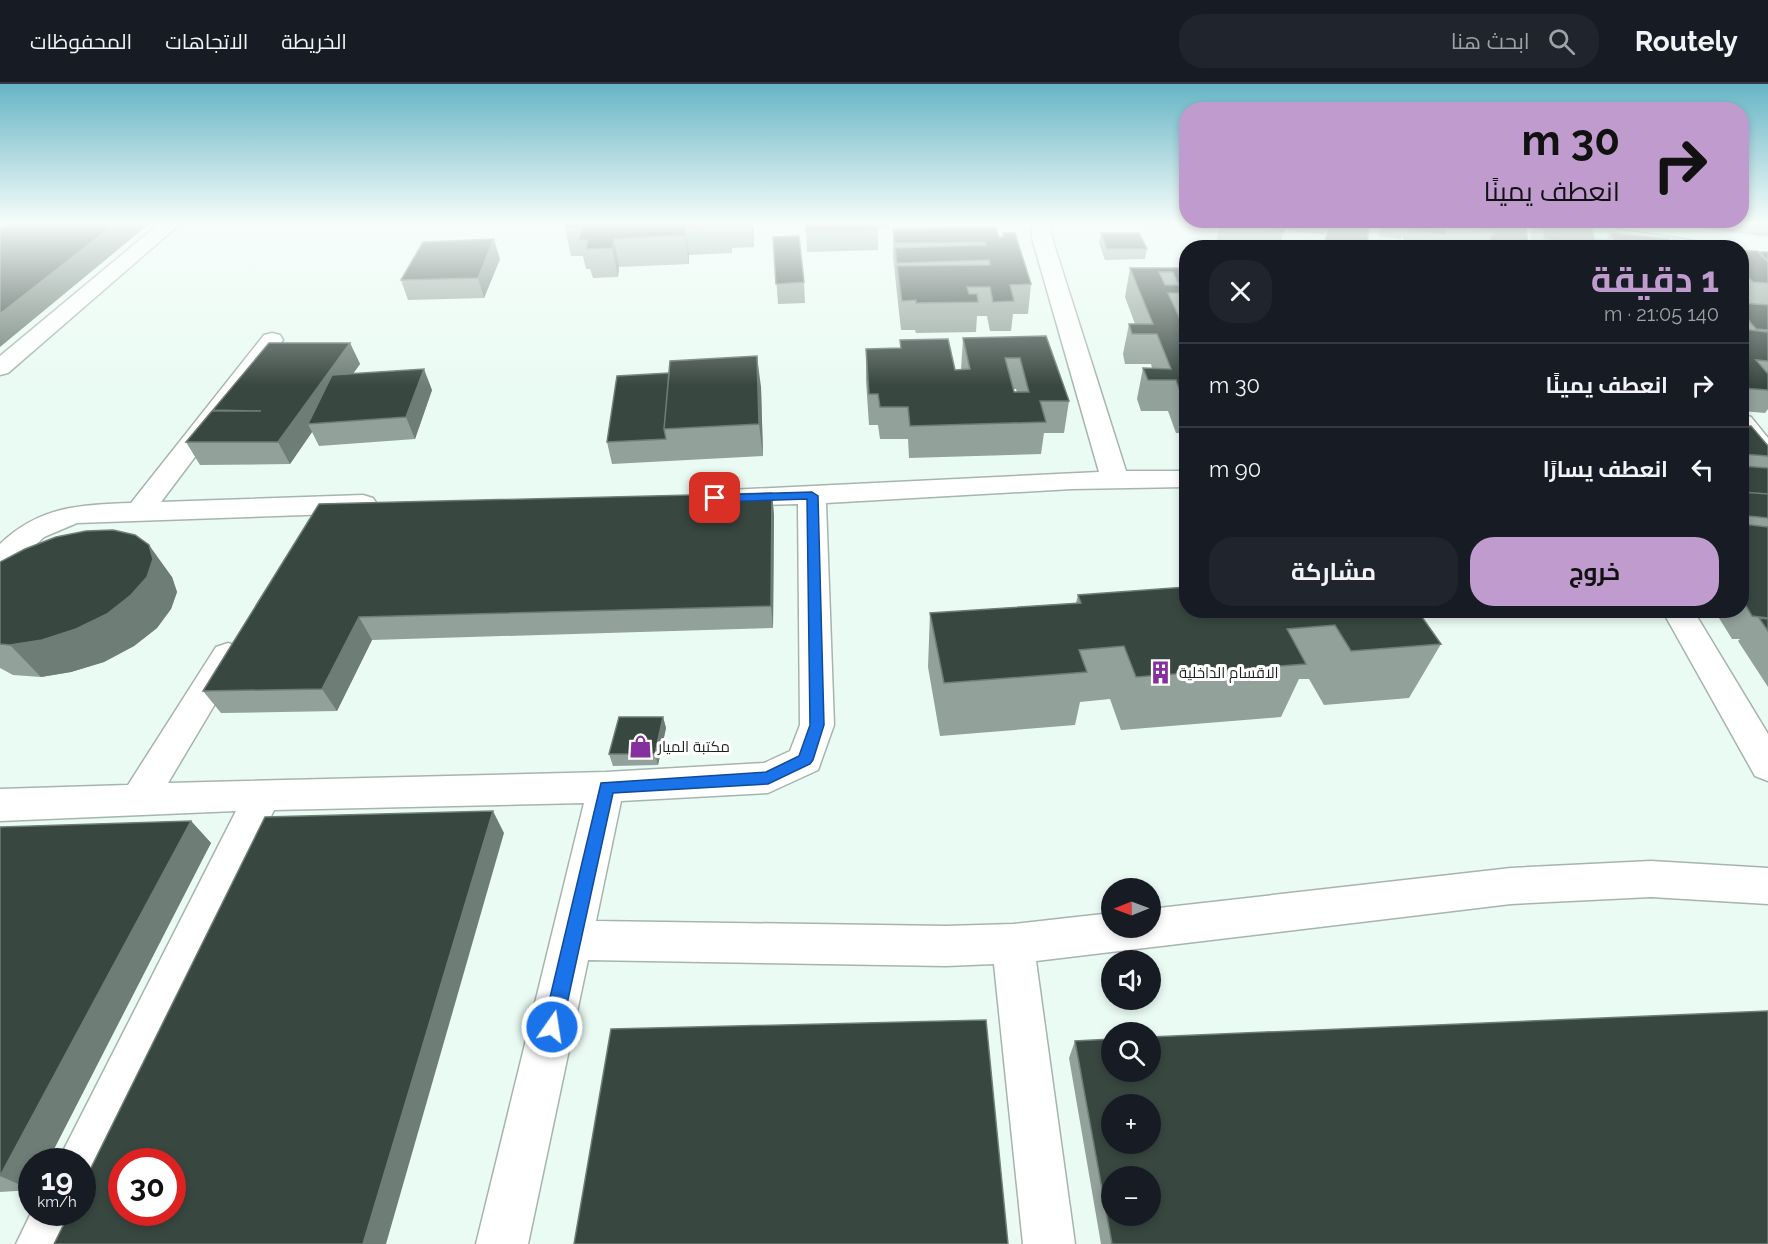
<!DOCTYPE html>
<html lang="ar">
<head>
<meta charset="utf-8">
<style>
  body { margin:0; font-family:Raleway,Cairo,sans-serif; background:#20242c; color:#f1f3f6; direction:rtl; height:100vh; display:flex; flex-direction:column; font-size:22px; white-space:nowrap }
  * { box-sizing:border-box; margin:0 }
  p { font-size:20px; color:#9ea1a6 }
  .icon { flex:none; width:33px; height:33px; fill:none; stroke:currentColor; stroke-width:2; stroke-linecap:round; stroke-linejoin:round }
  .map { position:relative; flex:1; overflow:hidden; direction:ltr }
  .panel { position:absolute; left:1179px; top:156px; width:570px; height:378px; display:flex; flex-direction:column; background:#171b24; border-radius:24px; box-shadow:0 3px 9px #0003; direction:rtl }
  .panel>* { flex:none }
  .top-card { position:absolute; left:1179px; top:18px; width:570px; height:126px; border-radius:24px; box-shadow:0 3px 9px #0003; direction:rtl; background:#c09bce; color:#111; overflow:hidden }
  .needle { width:39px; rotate:269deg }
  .tools { position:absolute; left:1101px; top:794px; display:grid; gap:12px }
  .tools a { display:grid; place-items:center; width:60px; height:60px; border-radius:50%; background:#171b24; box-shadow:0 3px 9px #0003; font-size:30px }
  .speed { position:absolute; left:18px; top:1064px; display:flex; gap:12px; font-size:30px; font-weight:700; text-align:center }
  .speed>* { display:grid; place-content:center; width:78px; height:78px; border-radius:50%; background:#171b24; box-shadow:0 3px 9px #0003; line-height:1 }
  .speed small { font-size:15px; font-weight:400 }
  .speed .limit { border:9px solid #d22; background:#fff; color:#111 }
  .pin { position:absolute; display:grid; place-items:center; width:51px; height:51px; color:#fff; margin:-26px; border-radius:12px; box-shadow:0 3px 9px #0006 }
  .me { position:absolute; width:66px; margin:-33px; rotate:13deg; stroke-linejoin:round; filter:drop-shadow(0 0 4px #0008) }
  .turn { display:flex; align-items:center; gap:21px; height:126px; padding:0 30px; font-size:27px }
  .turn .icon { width:78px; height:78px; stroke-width:2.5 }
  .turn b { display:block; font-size:42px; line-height:51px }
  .round { display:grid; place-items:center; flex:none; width:63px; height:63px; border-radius:24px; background:#20242c }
  .summary { display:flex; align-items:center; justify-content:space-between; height:102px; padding:0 30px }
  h1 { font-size:36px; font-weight:700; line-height:45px; color:#c09bce }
  .action { display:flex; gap:12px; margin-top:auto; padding:12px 30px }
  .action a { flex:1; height:69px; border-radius:24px; background:#c09bce; color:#111; font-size:24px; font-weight:700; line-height:69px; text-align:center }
  .action a+a { background:#20242c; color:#f1f3f6 }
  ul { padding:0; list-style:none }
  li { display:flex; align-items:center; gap:18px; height:84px; padding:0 30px; border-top:2px solid #363941 }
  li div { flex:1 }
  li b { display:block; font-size:22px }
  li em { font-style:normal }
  header { display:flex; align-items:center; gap:36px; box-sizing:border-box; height:84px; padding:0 30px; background:#171b24; border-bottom:2px solid #363941 }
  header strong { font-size:28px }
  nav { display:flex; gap:33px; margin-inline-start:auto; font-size:21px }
  .search { width:420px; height:54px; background:#20242c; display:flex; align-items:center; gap:15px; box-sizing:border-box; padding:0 21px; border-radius:24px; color:#9ea1a6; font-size:22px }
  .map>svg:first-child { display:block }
</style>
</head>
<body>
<header>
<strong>Routely</strong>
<div class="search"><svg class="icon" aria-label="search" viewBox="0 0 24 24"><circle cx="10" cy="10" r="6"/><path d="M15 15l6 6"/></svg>ابحث هنا</div>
<nav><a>الخريطة</a><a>الاتجاهات</a><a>المحفوظات</a></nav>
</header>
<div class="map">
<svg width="1768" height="1160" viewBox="0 0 1768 1160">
  <rect width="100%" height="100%" fill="#eafbf3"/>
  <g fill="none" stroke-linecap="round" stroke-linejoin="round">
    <defs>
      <path id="pedestrian" d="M1742,330L1751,333L1768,354V379C1746,373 1740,350 1742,330Z"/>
      <path id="minor" d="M160,139H181L8,289L0,291V272Z
        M1032,139H1050L1052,154L1126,387H1186V403L1072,405L826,419L834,641L818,686L768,709L621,717L596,837L946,842L1013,840L1112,829V843H1150V825L1511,784L1651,777L1768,784V820L1651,813L1511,820L1036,877L1075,1160H1023L994,880L946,882L588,876L528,1160H476L584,719L274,726L99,1094L82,1101V1077H58L236,727L0,737V705L128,701L216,563L228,559L240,563L244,571L168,699L606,688L764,679L790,667L800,641L798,420L729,422L719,420L715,414L719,408L729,406L1099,388L1032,154Z
        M272,249L280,251L283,256L161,418L363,411L373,414L377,420L373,426L363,429L77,439L44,453L11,485L0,488V460C40,422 79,421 131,419L264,251Z
        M1662,526H1693L1768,650V697L1755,692Z
        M82,1126L83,1128L69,1160H16L32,1127L82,1128Z"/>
      <path id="primary" d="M1529,139H1577L1702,158L1709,160L1711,164H1660L1538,145L1531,143Z"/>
    </defs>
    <use href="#pedestrian" stroke="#a5b5ae" stroke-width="3"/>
    <use href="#minor" stroke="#a5b5ae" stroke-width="3"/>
    <use href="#primary" stroke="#4bac8b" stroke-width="3"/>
    <use href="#pedestrian" fill="#fff" fill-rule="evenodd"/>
    <use href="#minor" fill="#fff" fill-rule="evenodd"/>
    <use href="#primary" fill="#a2fadc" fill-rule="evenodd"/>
  </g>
  <path fill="#92a19a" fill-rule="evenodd" d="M566,139H753L754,163L732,164V169L689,171V180L619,183L618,193L593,194L590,185H586L583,172H571L565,144Z
    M806,139H889V145H878V166L807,168Z
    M1146,139H1184L1183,143L1146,141Z
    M1221,139H1370L1369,143L1367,164H1323L1327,142L1324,151L1285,145V142L1279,164H1250L1216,158Z
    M1381,139H1492L1529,164H1458L1403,156V151L1401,155L1379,152Z
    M1536,139H1590L1597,163L1532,164L1530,151Z
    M1692,139H1768V151L1767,153L1693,143Z
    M893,145L999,153H1002L1003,149L1031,200L1028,230H1013L1011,247H990L987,232H977L976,248L916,249L915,246H901L893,173Z
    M1101,149L1147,165L1145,175L1105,176L1099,159Z
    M1610,149L1671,158L1673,156L1709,164H1602Z
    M773,153L804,198L805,219L778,220Z
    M1742,167L1758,169L1759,168H1768V221L1742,219Z
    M500,175L484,214L408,216L401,196Z
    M1130,184H1186V349H1176L1168,327H1141L1137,315L1143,284H1152L1151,280H1125L1123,270L1129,240H1135L1125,213Z
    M1742,219L1768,221V325L1765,329L1742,327Z
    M1046,252L1069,317L1064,349H1044L1041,370L909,374L908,355H880L878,341H869L866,296V265L900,264V256L955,286H961L963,254ZM1013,305H1016L1017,308H1014Z
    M350,259L360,280L353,289L432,306L415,355L319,362L312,348L290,380L200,381L186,358L214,327L213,326Z
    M669,289L761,303L763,372L612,380L607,358Z
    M1742,342L1768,362V383L1767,384H1768V603L1738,557L1740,555H1732L1714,526H1742Z
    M772,409L774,432L773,544L372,556L337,627L221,629L203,607L319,420Z
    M0,478L172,493L177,508L171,525L157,544L134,562L104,578L71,588L41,593L13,591L0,584Z
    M1078,511L1186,526H1417L1441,560L1409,614L1324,621L1309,595H1299L1281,633L1121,646L1110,615L1080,618L1075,641L940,652L928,583L930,529L1076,519Z
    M663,633L666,644L658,681L613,682L609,670Z
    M191,737L211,759L32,1077V1106L0,1108V743Z
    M1075,957L1768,1160H1101L1069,974Z"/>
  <path fill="#6e7d76" d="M116,139H148L149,140L0,263V230Z
    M751,139H753L754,163Z
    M685,143L689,171V180L685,151Z
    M494,155L500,175L484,214L478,194Z
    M614,155L619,183L618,193L612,164Z
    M350,259L360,280L318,339L308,340L312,348L290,380L278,358Z
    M757,272L761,303L763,372L759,340Z
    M424,285L432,306L415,355L406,333Z
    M772,409L774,432L773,544L771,522Z
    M149,461L172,493L177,508L171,525L157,544L134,562L104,578L71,588L41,593L10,561Z
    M359,533L372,556L337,627L322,605Z
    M663,633L666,644L658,681L655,670Z
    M493,727L504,749L386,1160H363Z
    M191,737L211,759L48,1077H32V1106L0,1092Z"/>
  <path fill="#394741" stroke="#6e7d76" stroke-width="1.5" fill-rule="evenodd" d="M7,139H116L0,230V144Z
    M566,139H729V141L685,143V151L614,155L612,164L586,165L588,156H579L582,143L565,144Z
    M806,139H877L878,146L806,148Z
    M1223,139H1286L1284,148Z
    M1329,139H1360L1369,141L1367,164H1324Z
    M1383,139H1406L1405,145L1383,142Z
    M1406,139H1446V151L1407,146Z
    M1450,139H1492L1493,148L1450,142Z
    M1492,139L1526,144L1529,164L1490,158V155L1493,148Z
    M1541,139H1590L1597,163L1544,155Z
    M995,143L999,153H1004L1003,149H1015L1031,200L1010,201L1014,217L993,218L990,203H967L969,210H977L978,218L916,219V216L902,217L897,182L990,181L989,176L897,179L895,164L986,161L985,158L895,159L893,145Z
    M1101,149H1139L1147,165H1107Z
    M1610,149L1669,155L1675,164H1618Z
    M799,152L804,198L776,200L773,153Z
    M494,155L478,194L401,196L423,158Z
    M1673,156L1706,159L1709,164H1678Z
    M1742,167H1757L1768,178V199L1753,198L1742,187Z
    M1759,168H1768V177Z
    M1130,184H1186V217L1183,209H1168L1180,235H1186V318H1184L1176,296H1148L1143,284L1171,285L1157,250H1132L1129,240H1153ZM1159,188H1173L1179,201H1165Z
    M1742,219L1768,221V246L1756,245L1742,228Z
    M1742,245L1768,248V277L1756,276L1768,290V306L1742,304Z
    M1046,252L1069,317H1040L1046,338L910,342L908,323H880L878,310H869L866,265L901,264L900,256L948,255L955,286L970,285L963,254ZM1005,274H1020L1029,308H1014Z
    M269,259H350L278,358H186L212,327H261L213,326Z
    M757,272L759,340L664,345L670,277Z
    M424,285L406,333L308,340L332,291Z
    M669,289L664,345L666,355L607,358L617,292Z
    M1742,342H1751L1768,362V372L1742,370Z
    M1742,382L1768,384V410L1742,408Z
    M1742,408L1768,410V434L1749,432L1742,422Z
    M772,409L771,522L359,533L322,605L203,607L319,420Z
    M1742,440L1768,443V534L1752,532L1742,515V469H1745L1742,464Z
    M113,446L135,451L149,461L153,475L147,493L131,511L107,530L76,545L42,556L10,561L0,560V478L25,465L56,453L86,447Z
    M1186,503V526H1417L1441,560L1351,567L1335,541L1287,545L1306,580L1136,593L1124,562L1079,566L1087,588L944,599L930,529L1081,519L1078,511Z
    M1759,534L1768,535V547Z
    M619,633H663L655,670H609Z
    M493,727L363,1160H54L70,1128H82V1102L265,733ZM122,1077H172V1128H122Z
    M191,737L0,1092V743Z
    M1768,927V1160H1112L1075,957L1112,955V987H1150V953ZM1112,1020H1150V1059H1112ZM1112,1092H1150V1131H1112Z
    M986,936L1008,1160H574L611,945Z"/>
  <linearGradient id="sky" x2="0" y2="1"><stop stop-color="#67b5c5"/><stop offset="0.46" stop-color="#f6fdfa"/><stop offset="1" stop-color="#f6fdfa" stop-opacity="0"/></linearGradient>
  <rect width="1768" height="302" fill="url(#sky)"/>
  <path fill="#1a73e8" stroke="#114b97" stroke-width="1.5" d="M812,408L818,412L824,641L813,676L810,680L768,700L613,709L562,943L559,949L552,952L546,949L543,943L601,699L766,688L799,672L810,641L807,415L715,418L709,414L715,411Z"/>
  <defs>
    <symbol id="building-bare" viewBox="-9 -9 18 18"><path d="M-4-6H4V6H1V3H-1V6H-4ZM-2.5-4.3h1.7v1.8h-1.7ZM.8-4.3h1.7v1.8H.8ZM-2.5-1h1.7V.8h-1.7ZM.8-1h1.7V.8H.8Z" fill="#85309e" stroke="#fff" stroke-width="2.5" paint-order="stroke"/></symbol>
    <symbol id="shop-bare" viewBox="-9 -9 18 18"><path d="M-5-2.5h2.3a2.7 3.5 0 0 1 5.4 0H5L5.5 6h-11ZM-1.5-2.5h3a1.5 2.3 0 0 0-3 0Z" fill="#85309e" stroke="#fff" stroke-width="2.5" paint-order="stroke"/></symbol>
  </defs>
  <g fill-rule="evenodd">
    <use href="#building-bare" x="1144" y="572" width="33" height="33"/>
    <use href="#shop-bare" x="624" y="646" width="33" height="33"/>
  </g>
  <g text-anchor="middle" stroke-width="6" stroke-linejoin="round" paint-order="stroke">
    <g font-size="15" fill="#1c2320" stroke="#fff" text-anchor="start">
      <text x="1179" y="594">الاقسام الداخلية</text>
      <text x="658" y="668">مكتبة الميار</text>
    </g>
  </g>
</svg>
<div class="tools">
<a><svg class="needle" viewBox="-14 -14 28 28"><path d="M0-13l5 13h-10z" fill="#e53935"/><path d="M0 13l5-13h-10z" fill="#9ea1a6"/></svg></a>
<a><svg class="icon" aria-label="sound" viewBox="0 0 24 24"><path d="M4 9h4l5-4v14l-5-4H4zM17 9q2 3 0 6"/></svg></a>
<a><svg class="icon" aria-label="search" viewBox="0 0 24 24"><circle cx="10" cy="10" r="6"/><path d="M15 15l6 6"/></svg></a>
<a>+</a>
<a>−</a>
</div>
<div class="speed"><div>19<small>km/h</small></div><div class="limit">30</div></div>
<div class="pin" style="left:715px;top:414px;background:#d93025"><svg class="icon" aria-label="arrive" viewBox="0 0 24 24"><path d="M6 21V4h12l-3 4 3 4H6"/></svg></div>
<svg class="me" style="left:552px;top:943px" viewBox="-20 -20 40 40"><circle r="17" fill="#1a73e8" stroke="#fff" stroke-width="3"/><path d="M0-11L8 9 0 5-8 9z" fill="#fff"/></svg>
<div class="top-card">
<div class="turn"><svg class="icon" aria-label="right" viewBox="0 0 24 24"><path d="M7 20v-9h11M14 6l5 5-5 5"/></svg><div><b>30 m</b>انعطف يمينًا</div></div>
</div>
<section class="panel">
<div class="summary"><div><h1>1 دقيقة</h1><p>140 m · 21:05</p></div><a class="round"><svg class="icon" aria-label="close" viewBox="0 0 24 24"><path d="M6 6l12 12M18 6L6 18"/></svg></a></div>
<ul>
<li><svg class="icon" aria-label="right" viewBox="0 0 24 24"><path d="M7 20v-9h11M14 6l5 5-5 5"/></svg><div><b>انعطف يمينًا</b></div><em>30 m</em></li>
<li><svg class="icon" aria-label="left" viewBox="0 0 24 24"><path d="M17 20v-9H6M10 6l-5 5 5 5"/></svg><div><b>انعطف يسارًا</b></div><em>90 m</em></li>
</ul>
<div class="action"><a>خروج</a><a>مشاركة</a></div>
</section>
</div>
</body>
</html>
